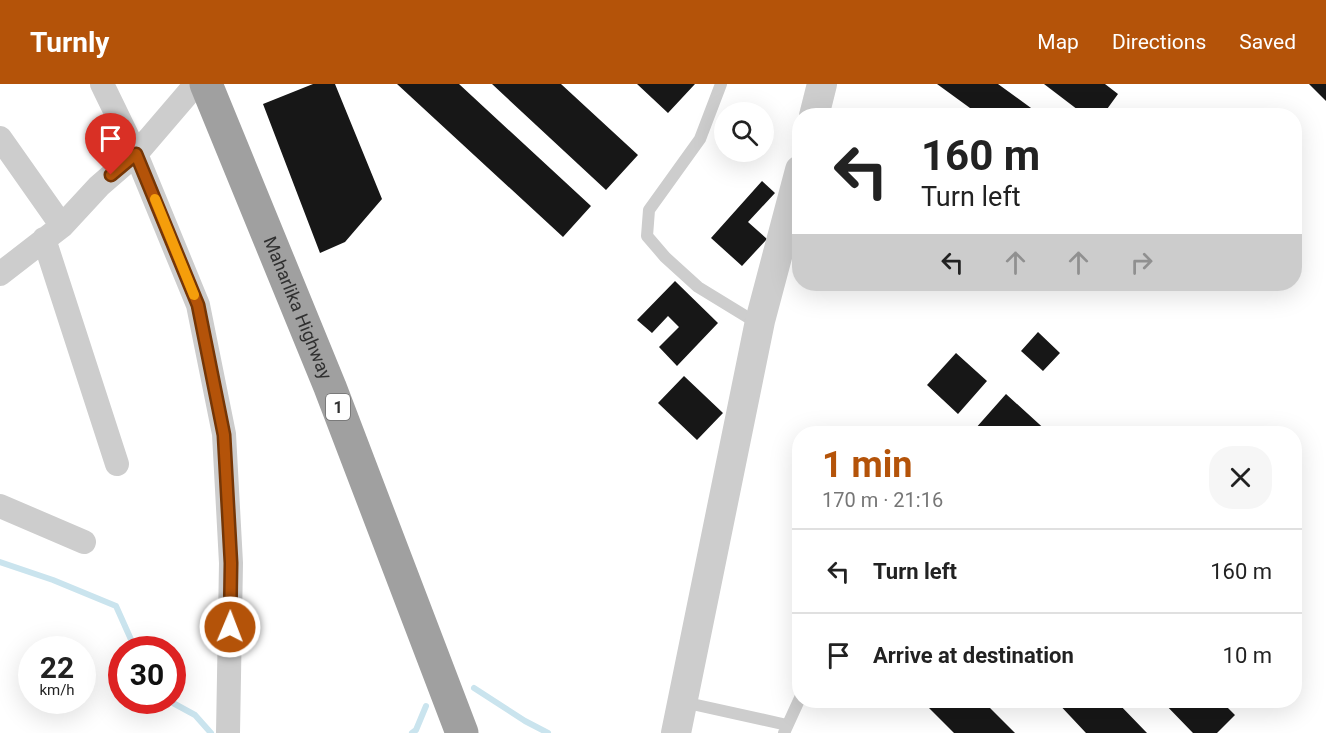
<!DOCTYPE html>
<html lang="en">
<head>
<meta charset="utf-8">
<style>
  body { margin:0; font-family:Roboto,sans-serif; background:#f6f6f6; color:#222; height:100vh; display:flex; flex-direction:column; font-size:22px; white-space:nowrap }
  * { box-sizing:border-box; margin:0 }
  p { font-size:20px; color:#767676 }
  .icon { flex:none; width:33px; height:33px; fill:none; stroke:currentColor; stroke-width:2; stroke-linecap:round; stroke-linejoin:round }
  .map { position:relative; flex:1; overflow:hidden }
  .sheet { position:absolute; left:792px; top:342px; width:510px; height:282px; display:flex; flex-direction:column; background:#fff; border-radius:24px; box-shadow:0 6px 24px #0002 }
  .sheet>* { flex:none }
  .banner { position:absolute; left:792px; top:24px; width:510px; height:183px; border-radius:24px; box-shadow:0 6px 24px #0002; background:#fff; color:#222; overflow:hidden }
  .controls { position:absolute; left:714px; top:18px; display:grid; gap:12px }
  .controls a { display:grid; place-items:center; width:60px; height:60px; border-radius:50%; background:#fff; box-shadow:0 6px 24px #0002; font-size:30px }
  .speed { position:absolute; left:18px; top:552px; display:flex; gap:12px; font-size:30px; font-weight:700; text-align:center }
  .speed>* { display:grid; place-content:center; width:78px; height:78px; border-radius:50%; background:#fff; box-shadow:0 6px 24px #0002; line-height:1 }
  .speed small { font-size:15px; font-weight:400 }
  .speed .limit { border:9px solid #d22; background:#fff; color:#111 }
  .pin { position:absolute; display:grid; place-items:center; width:51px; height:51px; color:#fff; margin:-62px -26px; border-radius:50% 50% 50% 0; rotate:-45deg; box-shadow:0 0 6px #0007 }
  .pin .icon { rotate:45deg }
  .me { position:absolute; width:66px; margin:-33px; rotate:1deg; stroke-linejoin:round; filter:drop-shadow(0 0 4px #0008) }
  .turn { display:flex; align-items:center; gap:21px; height:126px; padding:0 30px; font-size:27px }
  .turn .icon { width:78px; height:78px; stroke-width:2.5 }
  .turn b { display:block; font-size:42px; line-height:51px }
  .lanes { display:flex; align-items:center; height:57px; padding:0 30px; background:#0003; justify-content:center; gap:30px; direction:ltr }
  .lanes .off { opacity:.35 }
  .round { display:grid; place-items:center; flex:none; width:63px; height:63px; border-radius:24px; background:#f6f6f6 }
  .overview { display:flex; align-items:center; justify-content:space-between; height:102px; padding:0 30px }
  h1 { font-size:36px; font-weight:700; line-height:45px; color:#b45309 }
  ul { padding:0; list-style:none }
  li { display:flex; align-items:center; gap:18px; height:84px; padding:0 30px; border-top:2px solid #e0e0e0 }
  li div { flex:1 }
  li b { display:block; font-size:22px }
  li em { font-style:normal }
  header { display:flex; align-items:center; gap:36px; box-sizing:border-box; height:84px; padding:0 30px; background:#b45309; color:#fff }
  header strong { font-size:28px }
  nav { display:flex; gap:33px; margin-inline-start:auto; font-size:21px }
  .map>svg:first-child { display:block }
</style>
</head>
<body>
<header>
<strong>Turnly</strong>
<nav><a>Map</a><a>Directions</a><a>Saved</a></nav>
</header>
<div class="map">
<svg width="1326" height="649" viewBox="0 0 1326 649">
  <rect width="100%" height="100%" fill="#fff"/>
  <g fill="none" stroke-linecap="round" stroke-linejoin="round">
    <path stroke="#cae4ee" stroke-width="6" d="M0,478L53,496L116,522L133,560L137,566
      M474,604L525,637L548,649
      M171,616L173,619L195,631L211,649
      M412,649L416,646L426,622"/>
  </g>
  <path fill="#171717" d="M313,0H335L382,115L345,158L320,169L263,20Z
    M397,0H459L591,122L563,153Z
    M492,0H561L638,71L606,106Z
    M637,0H695L668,29Z
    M937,0H998L1042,32H981Z
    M1044,0H1105L1118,10L1102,32H1086Z
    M1309,0H1326V17Z
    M762,97L775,109L748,138L767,155L742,182L711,154Z
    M675,197L718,239L677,282L659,263L679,243L668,232L652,249L637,236Z
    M1038,248L1060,269L1043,287L1021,267Z
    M956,269L987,297L958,330L927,301Z
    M684,292L723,329L697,356L658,319Z
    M1006,310L1050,350H980L975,345Z
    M921,616H982L1015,649H954Z
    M1055,616H1115L1147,649H1086Z
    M1161,616H1220L1235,631L1217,649H1193Z"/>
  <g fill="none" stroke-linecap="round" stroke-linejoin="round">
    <path stroke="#cdcdcd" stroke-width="12" d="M721,0L700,55L649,126L647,152L665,173L698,203L752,236L760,237
      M683,618L787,641
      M784,649L800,614"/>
    <path stroke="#cdcdcd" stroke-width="24" d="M102,0L136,70L198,221L224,350L231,479L228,649
      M0,54L62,142
      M44,155L117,380
      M0,190L62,142L99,102L136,70L196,0
      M0,422L84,458"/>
    <path stroke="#cdcdcd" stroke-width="30" d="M814,32L822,0
      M676,649L760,237L800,86"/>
    <path stroke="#a0a0a0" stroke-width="33" id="s1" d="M206,0L330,303L462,649"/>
  </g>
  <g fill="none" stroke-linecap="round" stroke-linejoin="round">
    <defs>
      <path id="route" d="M111,91L136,70L198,221L224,351L231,479L230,543"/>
    </defs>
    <use href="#route" stroke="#753606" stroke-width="15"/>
    <use href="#route" stroke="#b45309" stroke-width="10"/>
    <path stroke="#f59e0b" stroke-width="10" d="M155,115L194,211"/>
  </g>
  <g text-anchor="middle" stroke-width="6" stroke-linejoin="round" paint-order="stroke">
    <rect fill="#fff" stroke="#6e6e6e" stroke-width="1.5" x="326" y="310" width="24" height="26" rx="4.5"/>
    <g font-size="16" font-weight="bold" fill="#303030">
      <text x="338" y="329">1</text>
    </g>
    <g font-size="18" fill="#303030" stroke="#fff">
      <text dy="6" stroke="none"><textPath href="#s1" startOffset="242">Maharlika Highway</textPath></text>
    </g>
  </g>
</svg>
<div class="controls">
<a><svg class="icon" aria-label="search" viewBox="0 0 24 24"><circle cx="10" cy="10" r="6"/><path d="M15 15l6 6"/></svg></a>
</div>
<div class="speed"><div>22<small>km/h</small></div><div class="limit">30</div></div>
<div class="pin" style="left:111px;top:91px;background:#d93025"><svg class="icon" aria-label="arrive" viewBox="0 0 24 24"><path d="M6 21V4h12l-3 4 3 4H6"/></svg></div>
<svg class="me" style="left:230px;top:543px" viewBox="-20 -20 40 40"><circle r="17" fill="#b45309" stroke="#fff" stroke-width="3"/><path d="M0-11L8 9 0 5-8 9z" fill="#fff"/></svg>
<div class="banner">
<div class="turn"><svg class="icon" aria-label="left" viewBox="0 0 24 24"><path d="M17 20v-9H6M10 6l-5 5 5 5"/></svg><div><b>160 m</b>Turn left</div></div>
<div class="lanes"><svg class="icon" aria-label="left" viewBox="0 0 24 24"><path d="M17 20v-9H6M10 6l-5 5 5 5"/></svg><svg class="icon off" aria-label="ahead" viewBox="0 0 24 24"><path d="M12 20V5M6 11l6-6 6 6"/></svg><svg class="icon off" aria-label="ahead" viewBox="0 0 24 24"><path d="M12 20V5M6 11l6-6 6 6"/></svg><svg class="icon off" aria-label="right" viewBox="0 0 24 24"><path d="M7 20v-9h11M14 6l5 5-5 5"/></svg></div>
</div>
<section class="sheet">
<div class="overview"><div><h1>1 min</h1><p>170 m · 21:16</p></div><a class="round"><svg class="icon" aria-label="close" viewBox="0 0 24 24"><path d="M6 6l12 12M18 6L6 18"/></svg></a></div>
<ul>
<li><svg class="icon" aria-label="left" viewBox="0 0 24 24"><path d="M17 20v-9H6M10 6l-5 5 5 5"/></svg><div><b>Turn left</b></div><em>160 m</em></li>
<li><svg class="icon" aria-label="arrive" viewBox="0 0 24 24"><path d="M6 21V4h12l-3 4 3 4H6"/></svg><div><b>Arrive at destination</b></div><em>10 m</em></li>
</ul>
</section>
</div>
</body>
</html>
